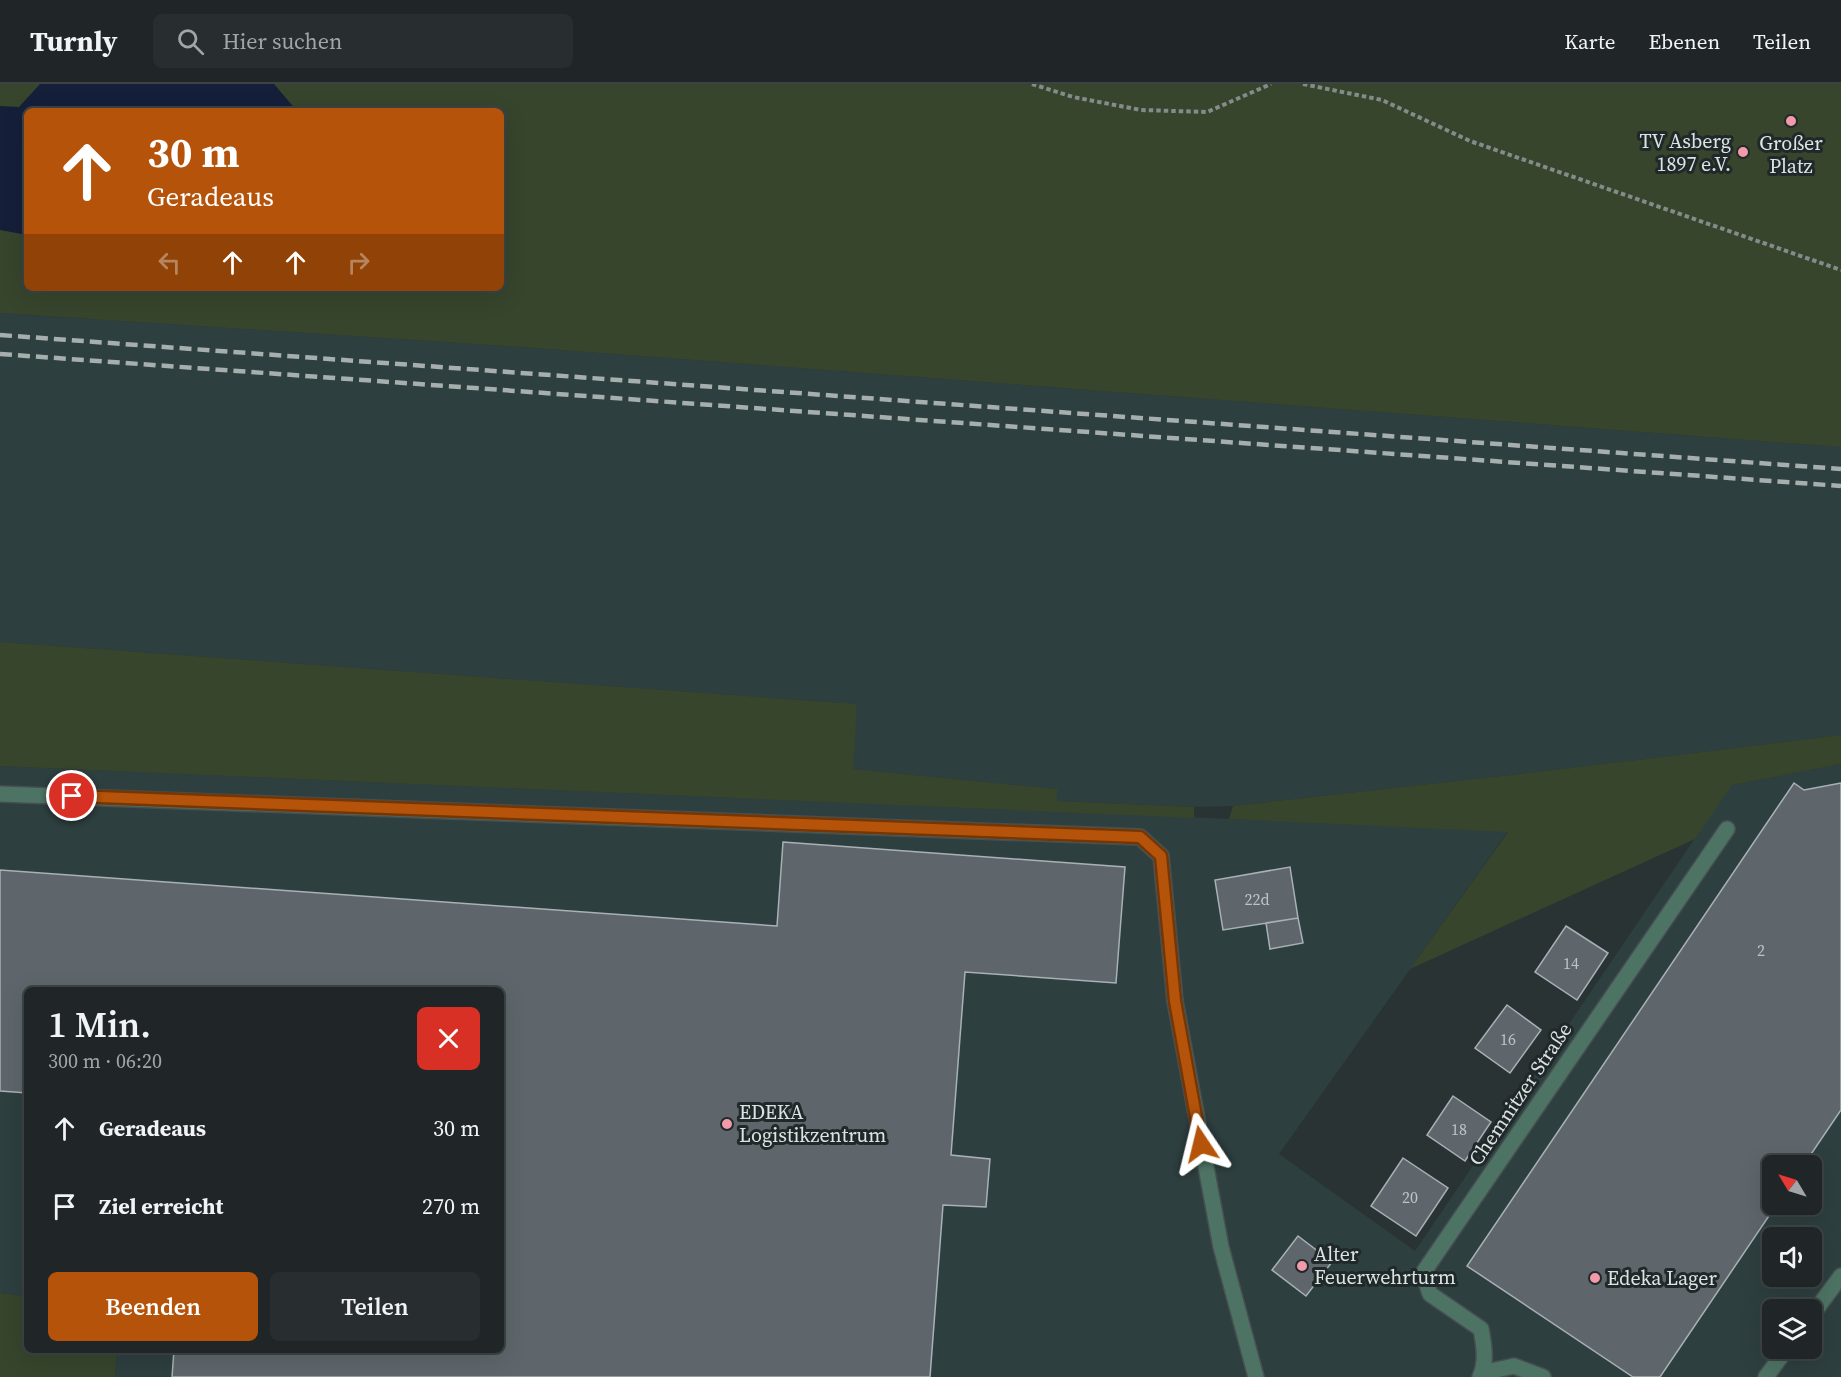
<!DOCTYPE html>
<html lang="de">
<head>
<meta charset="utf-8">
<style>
  body { margin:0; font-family:"Source Serif 4",serif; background:#282e2f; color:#f1f3f6; height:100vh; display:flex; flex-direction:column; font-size:22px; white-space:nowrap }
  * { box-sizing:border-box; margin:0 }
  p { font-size:20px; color:#a2a5a7 }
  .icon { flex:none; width:33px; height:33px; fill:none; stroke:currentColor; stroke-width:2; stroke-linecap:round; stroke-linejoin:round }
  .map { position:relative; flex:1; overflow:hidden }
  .drawer { position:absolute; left:24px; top:903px; width:480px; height:366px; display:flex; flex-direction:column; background:#202627; border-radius:9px; box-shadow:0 6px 24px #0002,0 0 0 2px #3d4344 }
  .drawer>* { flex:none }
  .guide { position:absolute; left:24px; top:24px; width:480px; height:183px; border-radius:9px; box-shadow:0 6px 24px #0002,0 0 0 2px #3d4344; background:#b45309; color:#fff; overflow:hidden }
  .needle { width:39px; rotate:308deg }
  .buttons { position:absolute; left:1762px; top:1071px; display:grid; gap:12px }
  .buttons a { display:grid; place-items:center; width:60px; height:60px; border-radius:9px; background:#202627; box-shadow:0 6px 24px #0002,0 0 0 2px #3d4344; font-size:30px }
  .pin { position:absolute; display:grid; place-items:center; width:51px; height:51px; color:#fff; margin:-26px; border:3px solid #fff; border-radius:50%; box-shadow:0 2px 6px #0007 }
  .me { position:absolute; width:66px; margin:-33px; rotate:350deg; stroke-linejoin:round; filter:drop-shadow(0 0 4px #0008) }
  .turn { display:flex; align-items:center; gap:21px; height:126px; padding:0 24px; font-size:27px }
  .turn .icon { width:78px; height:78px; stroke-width:2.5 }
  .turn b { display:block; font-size:42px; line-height:51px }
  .lanes { display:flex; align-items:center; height:57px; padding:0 24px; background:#0003; justify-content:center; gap:30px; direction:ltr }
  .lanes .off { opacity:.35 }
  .round { display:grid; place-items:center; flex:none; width:63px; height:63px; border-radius:9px; background:#282e2f }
  .summary { display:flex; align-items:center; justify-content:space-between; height:102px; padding:0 24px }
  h1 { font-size:36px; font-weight:600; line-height:45px }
  .button { display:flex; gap:12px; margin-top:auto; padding:12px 24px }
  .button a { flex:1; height:69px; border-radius:9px; background:#b45309; color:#fff; font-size:24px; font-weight:600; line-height:69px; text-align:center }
  .button a+a { background:#282e2f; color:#f1f3f6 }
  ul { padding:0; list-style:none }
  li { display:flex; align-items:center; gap:18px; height:78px; padding:0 24px }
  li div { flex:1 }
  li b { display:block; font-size:22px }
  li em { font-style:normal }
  header { display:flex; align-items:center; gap:36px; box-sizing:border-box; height:84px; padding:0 30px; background:#202627; border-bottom:2px solid #3d4344 }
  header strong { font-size:28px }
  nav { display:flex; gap:33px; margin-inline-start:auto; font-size:21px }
  .search { width:420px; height:54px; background:#282e2f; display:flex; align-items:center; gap:15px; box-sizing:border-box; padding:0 21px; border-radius:9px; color:#a2a5a7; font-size:22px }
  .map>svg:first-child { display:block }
</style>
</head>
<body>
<header>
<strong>Turnly</strong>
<div class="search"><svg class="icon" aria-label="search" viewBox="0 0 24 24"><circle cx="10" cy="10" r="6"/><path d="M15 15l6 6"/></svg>Hier suchen</div>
<nav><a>Karte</a><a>Ebenen</a><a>Teilen</a></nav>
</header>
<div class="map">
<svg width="1841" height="1293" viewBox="0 0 1841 1293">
  <rect width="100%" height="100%" fill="#2a3334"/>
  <path fill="#2e3f40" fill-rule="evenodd" d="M0,229L535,264L1841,363V651L1563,685L1233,722L1194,723L1057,717L1056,705L852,685L857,620L0,558Z
    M1841,680V1293H115L117,1266H501V906H27V1212L0,1209V682L1508,747L1279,1070L1415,1167L1731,701ZM1773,1082H1812V1120H1773ZM1773,1154H1812V1192H1773ZM1773,1226H1812V1264H1773Z"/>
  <path fill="#37452d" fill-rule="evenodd" d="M0,0H1841V363L535,264L0,229ZM27,27H501V204H27Z
    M0,558L857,620L853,685L1057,705V717L1194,723V734L0,682Z
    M1841,651V680L1732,701L1695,755L1410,885L1508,748L1229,735L1233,722L1563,685Z
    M0,1209L27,1212V1266H117L115,1293H0Z"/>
  <path fill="#161f39" d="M40,0H274L297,27H27V151L0,146V22L19,23Z"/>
  <path fill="#5e666b" stroke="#a8b1b7" stroke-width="1.5" d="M1794,699L1804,706L1841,699V1026L1803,1082H1773V1120H1777L1660,1293H1633L1467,1182Z
    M783,758L1125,783L1116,899L965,888L951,1071L990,1075L986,1123L943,1121L930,1293H172L174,1266H501V906H27V1009L0,1007V786L777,842Z
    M1290,783L1298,834L1223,846L1215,796Z
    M1298,834L1303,859L1270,865L1266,839Z
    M1566,842L1608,869L1577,916L1535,888Z
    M1507,921L1541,946L1510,989L1475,964Z
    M1453,1012L1491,1038L1465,1077L1427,1051Z
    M1403,1074L1448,1104L1416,1152L1371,1122Z
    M1298,1152L1332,1178L1306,1212L1272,1186Z"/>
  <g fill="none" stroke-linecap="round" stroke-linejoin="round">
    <defs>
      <path id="service" d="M0,710L1140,753L1161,772L1175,917
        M1812,1231L1841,1192
        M1482,1289L1514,1282L1543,1293
        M1766,1293L1787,1264"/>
      <path id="minor" d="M1175,917L1221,1163L1256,1293
        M1480,1293C1487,1278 1484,1261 1481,1245L1430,1210L1423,1189L1727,745"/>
    </defs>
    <use href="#service" stroke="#474f50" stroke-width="18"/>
    <use href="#minor" stroke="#474f50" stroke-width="18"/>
    <path stroke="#838b8b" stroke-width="4" stroke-dasharray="4.5 3" stroke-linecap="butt" d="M1032,0L1073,13L1141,26L1207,28L1271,0
      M1303,0L1382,16L1470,57L1841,186"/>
    <use href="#service" stroke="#4d7364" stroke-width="15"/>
    <use href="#minor" stroke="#4d7364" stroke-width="15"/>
    <path stroke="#a7aeae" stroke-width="4.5" stroke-dasharray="12 6" stroke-linecap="butt" d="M0,251L1841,385
      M0,270L1841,402"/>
  </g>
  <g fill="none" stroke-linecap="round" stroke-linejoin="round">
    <defs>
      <path id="route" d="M72,712L1140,753L1161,772L1175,917L1201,1060"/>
    </defs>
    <use href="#route" stroke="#753606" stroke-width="15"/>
    <use href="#route" stroke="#b45309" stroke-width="10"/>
  </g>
  <g fill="#f39aaa" stroke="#20292a" stroke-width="2">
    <circle cx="1791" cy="37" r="6"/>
    <circle cx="1743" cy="68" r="6"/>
    <circle cx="727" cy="1040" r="6"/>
    <circle cx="1302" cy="1182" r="6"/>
    <circle cx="1595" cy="1194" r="6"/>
  </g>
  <g text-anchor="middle" stroke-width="6" stroke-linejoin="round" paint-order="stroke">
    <g font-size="16" fill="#bdc4c5">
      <text x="1257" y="821">22d</text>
      <text x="1761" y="872">2</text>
      <text x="1571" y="885">14</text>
      <text x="1508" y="961">16</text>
      <text x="1459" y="1051">18</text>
      <text x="1410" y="1119">20</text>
    </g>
    <g font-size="20" fill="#dde3e3" stroke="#20292a" text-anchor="start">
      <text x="1731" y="64" text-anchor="end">TV Asberg<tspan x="1731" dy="23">1897 e.V.</tspan></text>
      <text x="1791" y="66" text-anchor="middle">Großer<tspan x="1791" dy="23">Platz</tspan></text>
      <text x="739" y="1035">EDEKA<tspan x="739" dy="23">Logistikzentrum</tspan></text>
      <text x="1314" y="1177">Alter<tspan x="1314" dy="23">Feuerwehrturm</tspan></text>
      <text x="1607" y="1201">Edeka Lager</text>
    </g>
    <g font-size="20" fill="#dde3e3" stroke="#20292a">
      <text transform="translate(1520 1010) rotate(-56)" y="7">Chemnitzer Straße</text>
    </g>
  </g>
</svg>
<div class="buttons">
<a><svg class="needle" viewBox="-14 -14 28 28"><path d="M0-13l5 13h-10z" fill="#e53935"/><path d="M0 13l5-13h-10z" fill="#a2a5a7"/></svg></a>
<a><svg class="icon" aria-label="sound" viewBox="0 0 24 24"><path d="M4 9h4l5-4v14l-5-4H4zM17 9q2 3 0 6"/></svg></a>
<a><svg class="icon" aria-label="layers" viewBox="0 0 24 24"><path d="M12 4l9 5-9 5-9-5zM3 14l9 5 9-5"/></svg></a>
</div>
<div class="pin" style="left:72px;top:712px;background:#d93025"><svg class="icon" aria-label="arrive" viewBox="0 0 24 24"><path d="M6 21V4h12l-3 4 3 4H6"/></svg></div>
<svg class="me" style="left:1201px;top:1060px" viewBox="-20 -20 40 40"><path d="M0-17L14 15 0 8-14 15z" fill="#b45309" stroke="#fff" stroke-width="4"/></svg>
<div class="guide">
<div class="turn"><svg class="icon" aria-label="ahead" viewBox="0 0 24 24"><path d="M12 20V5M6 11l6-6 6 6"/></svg><div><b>30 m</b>Geradeaus</div></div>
<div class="lanes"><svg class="icon off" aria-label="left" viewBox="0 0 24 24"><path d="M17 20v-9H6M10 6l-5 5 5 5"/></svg><svg class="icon" aria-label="ahead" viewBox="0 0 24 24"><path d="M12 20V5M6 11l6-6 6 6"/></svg><svg class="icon" aria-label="ahead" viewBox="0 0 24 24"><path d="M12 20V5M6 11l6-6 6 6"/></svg><svg class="icon off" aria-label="right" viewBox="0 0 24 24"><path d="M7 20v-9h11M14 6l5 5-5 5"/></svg></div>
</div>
<section class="drawer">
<div class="summary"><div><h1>1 Min.</h1><p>300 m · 06:20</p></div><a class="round" style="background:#d93025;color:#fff"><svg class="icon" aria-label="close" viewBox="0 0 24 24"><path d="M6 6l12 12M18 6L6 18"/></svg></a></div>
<ul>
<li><svg class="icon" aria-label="ahead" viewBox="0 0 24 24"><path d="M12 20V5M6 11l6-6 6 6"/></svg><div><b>Geradeaus</b></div><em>30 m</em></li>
<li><svg class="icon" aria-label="arrive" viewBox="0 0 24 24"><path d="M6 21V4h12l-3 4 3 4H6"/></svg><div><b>Ziel erreicht</b></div><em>270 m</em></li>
</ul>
<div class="button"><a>Beenden</a><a>Teilen</a></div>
</section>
</div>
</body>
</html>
